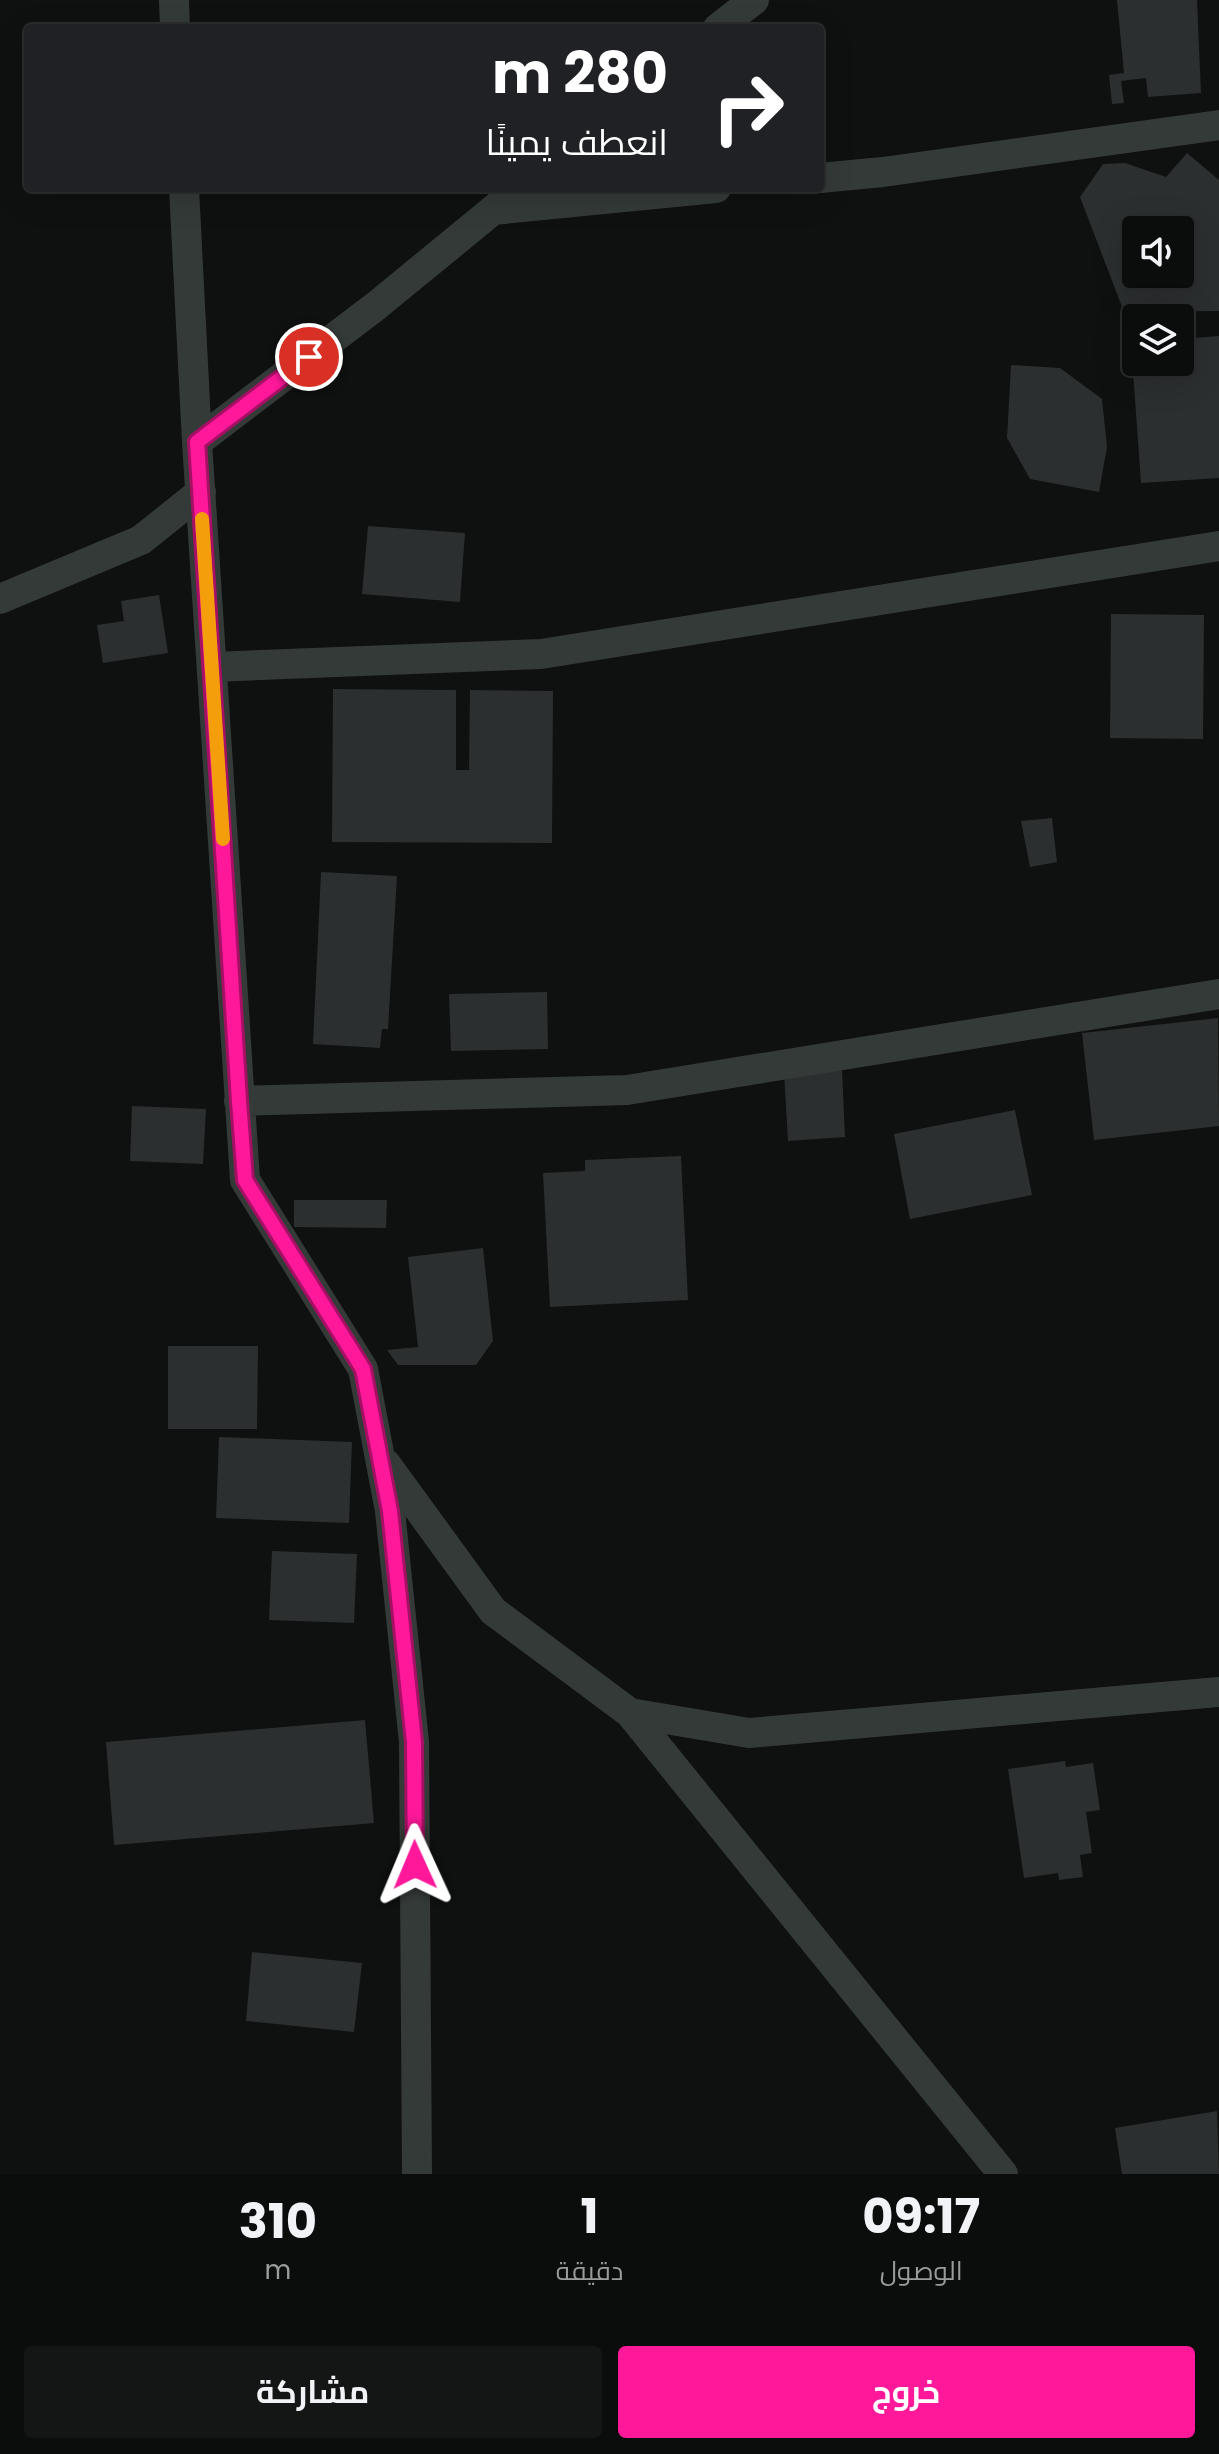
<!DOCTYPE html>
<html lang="ar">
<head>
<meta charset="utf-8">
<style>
  body { margin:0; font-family:Poppins,Cairo,sans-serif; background:#141515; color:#f1f3f6; direction:rtl; height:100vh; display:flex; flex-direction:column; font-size:30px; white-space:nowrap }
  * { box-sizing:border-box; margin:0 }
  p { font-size:26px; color:#9a9b9d }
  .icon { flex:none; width:44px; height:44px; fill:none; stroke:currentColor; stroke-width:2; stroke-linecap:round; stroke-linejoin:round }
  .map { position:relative; height:2174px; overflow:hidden; direction:ltr }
  .sheet { display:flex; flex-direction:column; background:#0b0c0c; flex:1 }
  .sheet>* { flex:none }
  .banner { position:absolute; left:24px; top:24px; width:800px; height:168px; border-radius:8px; box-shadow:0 8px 32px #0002,0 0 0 2px #2b2c2d; direction:rtl; background:#202124; color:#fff; overflow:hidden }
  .fabs { position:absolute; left:1122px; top:216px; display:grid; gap:16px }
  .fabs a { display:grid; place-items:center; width:72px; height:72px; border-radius:8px; background:#0b0c0c; box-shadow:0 8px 32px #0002,0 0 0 2px #2b2c2d; font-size:40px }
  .pin { position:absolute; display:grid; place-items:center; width:68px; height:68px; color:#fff; margin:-34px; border:4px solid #fff; border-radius:50%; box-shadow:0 2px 8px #0007 }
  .me { position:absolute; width:88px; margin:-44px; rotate:359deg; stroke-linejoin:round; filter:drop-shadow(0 0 6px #0008) }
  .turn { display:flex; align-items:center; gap:28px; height:168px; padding:0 24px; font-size:36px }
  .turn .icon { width:104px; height:104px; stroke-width:2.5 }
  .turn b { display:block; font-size:56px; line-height:68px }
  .eta { display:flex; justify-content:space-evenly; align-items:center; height:136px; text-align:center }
  .eta b { font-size:48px; font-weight:700; line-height:56px }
  .primary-button { display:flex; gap:16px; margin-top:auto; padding:16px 24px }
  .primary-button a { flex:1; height:92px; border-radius:8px; background:#ff189a; color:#fff; font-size:32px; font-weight:700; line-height:92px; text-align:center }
  .primary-button a+a { background:#141515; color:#f1f3f6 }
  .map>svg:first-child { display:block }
</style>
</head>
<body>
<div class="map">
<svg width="1219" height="2174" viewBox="0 0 1219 2174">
  <rect width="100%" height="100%" fill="#0f1010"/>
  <path fill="#2c2f2f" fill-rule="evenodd" d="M1117,0H1197L1201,93L1148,97L1146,78L1121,81L1124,103L1112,104L1109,75L1124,73Z
    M1187,153L1219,180V311L1124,312L1080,197L1103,164L1125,163L1166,177ZM1136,230H1180V274H1136Z
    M1219,336V478L1141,483L1131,343H1136V362H1180V339Z
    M1011,365L1060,368L1102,399L1107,447L1099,492L1030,479L1007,438Z
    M368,526L465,533L460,602L362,594Z
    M159,595L168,653L103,663L97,625L124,621L121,601Z
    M1111,614L1204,615L1203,739L1110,738Z
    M333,689L456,690V770H469L470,690L553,691L552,843L332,842Z
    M1052,818L1057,862L1030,867L1021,821Z
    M321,872L397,876L388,1029H382L380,1048L313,1044Z
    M547,992L548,1049L451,1051L449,994Z
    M1218,1018L1219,1126L1094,1140L1082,1033Z
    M842,1070L845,1137L788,1141L784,1073Z
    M132,1106L206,1109L203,1164L130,1161Z
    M1015,1110L1032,1195L910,1219L894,1134Z
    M681,1156L688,1300L550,1307L543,1173L585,1171V1160Z
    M294,1200H387L386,1228L294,1227Z
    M483,1248L493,1341L476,1365H398L387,1350L418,1347L408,1257Z
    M168,1346H258L257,1429H168Z
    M219,1437L352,1442L349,1523L216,1518Z
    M272,1551L357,1554L354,1623L269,1620Z
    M365,1720L374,1823L114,1845L106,1742Z
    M1065,1761L1066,1767L1093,1763L1100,1810L1086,1812L1092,1853L1080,1855L1083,1877L1059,1880L1058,1873L1024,1878L1008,1769Z
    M252,1952L362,1963L354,2032L246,2021Z
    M1217,2111L1219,2174H1122L1115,2128Z"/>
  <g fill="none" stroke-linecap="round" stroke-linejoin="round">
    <path stroke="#343a38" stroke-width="30" d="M174,0L175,28
      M718,28L754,0
      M820,178L883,172L1219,125
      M184,188L197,442L245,1180L363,1369L390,1511L414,1742L417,2174
      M493,210L716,188
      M197,442L376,306L520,188
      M0,599L141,540L201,492
      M212,667L541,654L1219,546
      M239,1101L627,1090L1219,994
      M386,1464L493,1611L630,1713L749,1733L1219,1692
      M630,1713L1003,2174"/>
  </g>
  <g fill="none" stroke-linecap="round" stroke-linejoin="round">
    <defs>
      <path id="route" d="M309,357L197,442L239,1101L245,1180L363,1369L390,1511L414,1742L415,1865"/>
    </defs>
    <use href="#route" stroke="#a61064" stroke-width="20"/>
    <use href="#route" stroke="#ff189a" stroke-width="14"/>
    <path stroke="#f59e0b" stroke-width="14" d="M202,519L223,839"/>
  </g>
</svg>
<div class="fabs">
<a><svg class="icon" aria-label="sound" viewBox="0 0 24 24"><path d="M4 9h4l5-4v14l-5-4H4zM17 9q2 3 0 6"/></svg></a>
<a><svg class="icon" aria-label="layers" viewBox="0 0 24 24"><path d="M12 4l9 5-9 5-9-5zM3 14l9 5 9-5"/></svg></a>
</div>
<div class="pin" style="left:309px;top:357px;background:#d93025"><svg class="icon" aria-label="arrive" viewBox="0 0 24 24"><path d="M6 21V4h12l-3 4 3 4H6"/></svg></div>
<svg class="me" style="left:415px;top:1865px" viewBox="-20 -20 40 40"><path d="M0-17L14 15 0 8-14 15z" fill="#ff189a" stroke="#fff" stroke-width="4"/></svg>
<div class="banner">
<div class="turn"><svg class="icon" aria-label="right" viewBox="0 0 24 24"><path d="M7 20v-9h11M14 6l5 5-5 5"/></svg><div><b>280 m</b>انعطف يمينًا</div></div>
</div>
</div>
<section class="sheet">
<div class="eta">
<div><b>09:17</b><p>الوصول</p></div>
<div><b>1</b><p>دقيقة</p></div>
<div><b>310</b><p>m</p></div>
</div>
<div class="primary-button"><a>خروج</a><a>مشاركة</a></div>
</section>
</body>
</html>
